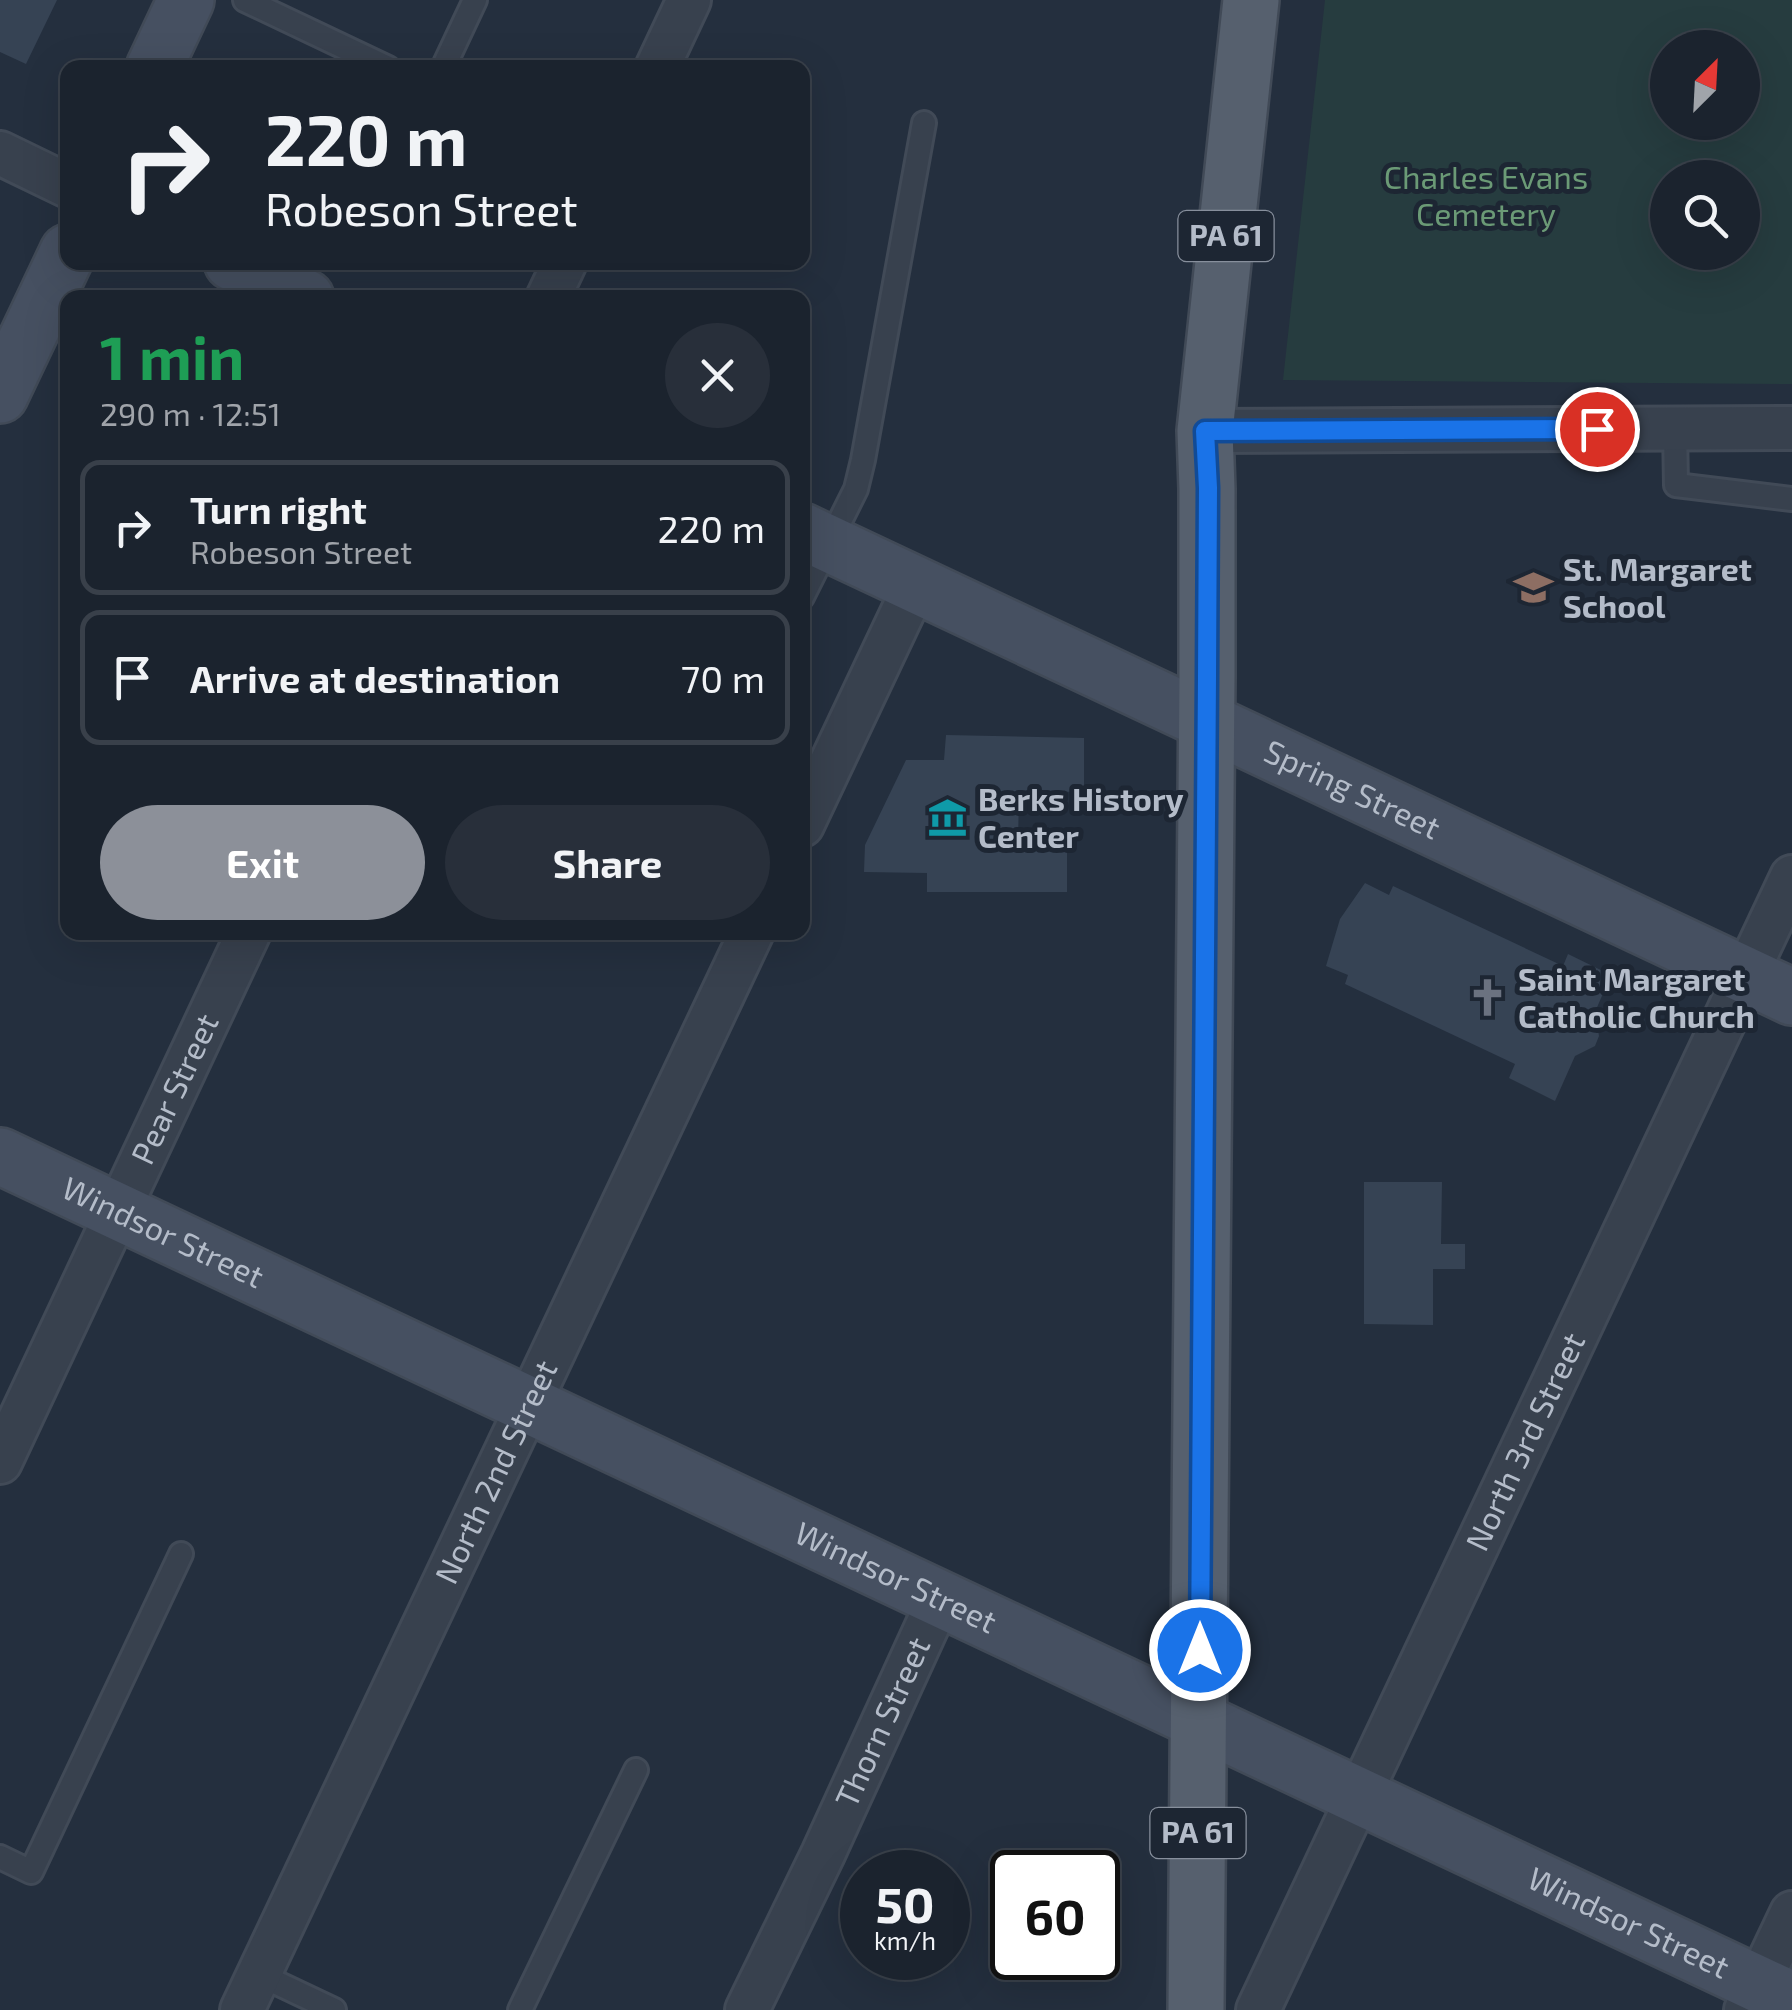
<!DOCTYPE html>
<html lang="en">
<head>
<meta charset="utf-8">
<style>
  body { margin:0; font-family:"Exo 2",sans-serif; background:#282f3a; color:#f1f3f6; height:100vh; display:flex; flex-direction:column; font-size:38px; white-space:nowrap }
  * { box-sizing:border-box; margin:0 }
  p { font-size:32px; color:#a0a4aa }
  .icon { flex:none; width:55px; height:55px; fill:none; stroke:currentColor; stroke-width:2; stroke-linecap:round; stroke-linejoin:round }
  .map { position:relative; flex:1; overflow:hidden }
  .side { position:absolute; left:60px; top:290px; width:750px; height:650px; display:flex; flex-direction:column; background:#1b232e; border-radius:20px; box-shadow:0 10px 40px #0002,0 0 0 2px #39404a }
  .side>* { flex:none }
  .top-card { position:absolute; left:60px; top:60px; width:750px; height:210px; border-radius:20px; box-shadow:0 10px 40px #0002,0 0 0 2px #39404a; background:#1b232e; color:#f1f3f6; overflow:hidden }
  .needle { width:65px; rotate:24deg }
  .fabs { position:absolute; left:1650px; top:30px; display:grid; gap:20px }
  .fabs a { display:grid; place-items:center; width:110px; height:110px; border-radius:50%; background:#1b232e; box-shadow:0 10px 40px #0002,0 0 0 2px #39404a; font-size:50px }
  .speed { position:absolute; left:840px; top:1850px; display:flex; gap:20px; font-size:50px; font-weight:700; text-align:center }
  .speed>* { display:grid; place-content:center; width:130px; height:130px; border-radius:50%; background:#1b232e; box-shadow:0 10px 40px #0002,0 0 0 2px #39404a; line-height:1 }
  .speed small { font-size:25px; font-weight:400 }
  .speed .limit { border:5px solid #111; border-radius:15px; background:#fff; color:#111 }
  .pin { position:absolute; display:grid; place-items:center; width:85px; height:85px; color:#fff; margin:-42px; border:5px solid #fff; border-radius:50%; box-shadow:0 2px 10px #0007 }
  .me { position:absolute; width:110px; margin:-55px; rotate:0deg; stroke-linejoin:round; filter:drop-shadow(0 0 8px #0008) }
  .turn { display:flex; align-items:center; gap:35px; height:210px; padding:0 40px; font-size:45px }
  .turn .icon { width:130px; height:130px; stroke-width:2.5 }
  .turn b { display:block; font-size:70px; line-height:85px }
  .round { display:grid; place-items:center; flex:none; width:105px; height:105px; border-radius:52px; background:#282f3a }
  .headline { display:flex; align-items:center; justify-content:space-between; height:170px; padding:0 40px }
  h1 { font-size:60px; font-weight:700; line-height:75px; color:#1e9e55 }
  .action { display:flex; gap:20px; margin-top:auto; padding:20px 40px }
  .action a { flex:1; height:115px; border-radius:60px; background:#8c9099; color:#fff; font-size:40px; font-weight:700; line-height:115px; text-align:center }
  .action a+a { background:#282f3a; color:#f1f3f6 }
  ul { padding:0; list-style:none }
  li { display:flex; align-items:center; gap:30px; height:135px; margin:0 20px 15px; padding:0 20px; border:5px solid #39404a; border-radius:20px }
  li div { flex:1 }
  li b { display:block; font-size:38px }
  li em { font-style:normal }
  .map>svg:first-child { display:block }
</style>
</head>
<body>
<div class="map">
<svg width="1792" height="2010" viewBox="0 0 1792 2010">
  <rect width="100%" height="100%" fill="#242f3e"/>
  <path fill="#263c3f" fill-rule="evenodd" d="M1325,0H1792V384L1283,380ZM1668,48H1742V122H1668ZM1668,178H1742V252H1668Z"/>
  <path fill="#364354" d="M0,0H57L26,64L0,52Z
    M946,735L1084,738V792L1019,791L1018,844H1067V892H927V873L864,872L865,845L906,760H944Z
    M1365,883L1389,895L1393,886L1563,966L1568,954L1611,975L1595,1012L1599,1036L1595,1046L1575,1056L1555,1101L1509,1078L1515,1064L1345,984L1348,975L1326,966L1340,919Z
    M1364,1182H1442L1441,1244H1465V1269H1433V1325L1364,1324Z"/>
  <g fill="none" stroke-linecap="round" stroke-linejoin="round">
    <defs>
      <path id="lane" d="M245,0L388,68
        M443,68L475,0
        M1675,429L1676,485L1792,499
        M802,597L856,489L863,460L924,123
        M0,1857L31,1872L181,1554
        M258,1974L334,2010
        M520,2010L636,1770"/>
      <g id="street">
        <path d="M657,68L689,0"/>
        <path d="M0,153L68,186"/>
        <path d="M548,298L565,262"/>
        <path d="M1205,431L1792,428"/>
        <path d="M802,825L916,584"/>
        <path id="s1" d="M0,1462L249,932"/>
        <path id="s2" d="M242,2010L752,932"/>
        <path id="s3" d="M747,2010L823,1854L940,1598"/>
        <path id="s4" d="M1258,2010L1792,877"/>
        <path d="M1746,2010L1792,1913"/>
      </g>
      <g id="secondary">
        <path d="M154,68L186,0"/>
        <path d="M232,262L306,298"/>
        <path d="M0,395L68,252"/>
        <path id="s5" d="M802,531L1792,997"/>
        <path id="s6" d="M0,1156L1792,2000"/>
      </g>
      <path id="primary" d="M1196,2010L1207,678V489L1205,431L1251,0"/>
    </defs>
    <use href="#lane" stroke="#414a57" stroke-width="28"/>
    <use href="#street" stroke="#414a57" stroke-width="48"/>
    <use href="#secondary" stroke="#414a57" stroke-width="60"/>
    <use href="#primary" stroke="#414a57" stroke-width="60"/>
    <use href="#lane" stroke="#38414e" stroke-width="22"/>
    <use href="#street" stroke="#38414e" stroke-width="42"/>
    <use href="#secondary" stroke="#465061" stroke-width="55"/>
    <use href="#primary" stroke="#56606e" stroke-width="55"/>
  </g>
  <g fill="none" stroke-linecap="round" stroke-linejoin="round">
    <defs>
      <path id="route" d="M1200,1650L1207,678L1208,488L1205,431L1597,429"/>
    </defs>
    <use href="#route" stroke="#114b97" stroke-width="25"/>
    <use href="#route" stroke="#1a73e8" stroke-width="18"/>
  </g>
  <defs>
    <symbol id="school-bare" viewBox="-9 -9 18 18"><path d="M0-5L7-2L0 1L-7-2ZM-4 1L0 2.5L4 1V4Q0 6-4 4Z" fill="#8d6e63" stroke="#1d2633" stroke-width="2.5" paint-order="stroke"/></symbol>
    <symbol id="museum-bare" viewBox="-9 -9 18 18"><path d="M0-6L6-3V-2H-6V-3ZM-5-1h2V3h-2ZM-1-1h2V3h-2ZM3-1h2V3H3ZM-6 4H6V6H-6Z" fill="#0f9aa8" stroke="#1d2633" stroke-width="2.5" paint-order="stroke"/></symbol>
    <symbol id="church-bare" viewBox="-9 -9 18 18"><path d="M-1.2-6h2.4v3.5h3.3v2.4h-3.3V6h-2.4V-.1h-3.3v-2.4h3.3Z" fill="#6b7280" stroke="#1d2633" stroke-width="2.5" paint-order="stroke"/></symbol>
  </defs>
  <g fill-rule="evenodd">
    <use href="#school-bare" x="1506" y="560" width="55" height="55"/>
    <use href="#museum-bare" x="920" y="790" width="55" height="55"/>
    <use href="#church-bare" x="1460" y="970" width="55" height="55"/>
  </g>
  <g text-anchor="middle" stroke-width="10" stroke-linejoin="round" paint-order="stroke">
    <g fill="#1d2633" stroke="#878f9c" stroke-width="2.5">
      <rect x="1178.5" y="211" width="95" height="50" rx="8"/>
      <rect x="1150.5" y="1808" width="95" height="50" rx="8"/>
    </g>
    <g font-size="30" font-weight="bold" fill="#b4bcc9">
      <text x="1226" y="246">PA 61</text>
      <text x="1198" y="1843">PA 61</text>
    </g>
    <g font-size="32" fill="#6b9a76" stroke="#1d2633">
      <text x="1486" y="189">Charles Evans<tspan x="1486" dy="37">Cemetery</tspan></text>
    </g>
    <g font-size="32" font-weight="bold" fill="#b4bcc9" stroke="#1d2633" text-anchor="start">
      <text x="1563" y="581">St. Margaret<tspan x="1563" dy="37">School</tspan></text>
      <text x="978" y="811">Berks History<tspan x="978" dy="37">Center</tspan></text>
      <text x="1518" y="991">Saint Margaret<tspan x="1518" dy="37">Catholic Church</tspan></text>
    </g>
    <g font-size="32" fill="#b4bcc9" stroke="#1d2633">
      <text dy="11" stroke="none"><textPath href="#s5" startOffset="608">Spring Street</textPath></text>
      <text dy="11" stroke="none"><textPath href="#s1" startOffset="412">Pear Street</textPath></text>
      <text dy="11" stroke="none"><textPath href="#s6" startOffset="180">Windsor Street</textPath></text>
      <text dy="11" stroke="none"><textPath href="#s4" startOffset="628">North 3rd Street</textPath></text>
      <text dy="11" stroke="none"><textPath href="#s2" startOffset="595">North 2nd Street</textPath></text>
      <text dy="11" stroke="none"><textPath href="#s6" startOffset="990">Windsor Street</textPath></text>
      <text dy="11" stroke="none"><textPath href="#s3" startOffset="318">Thorn Street</textPath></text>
      <text dy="11" stroke="none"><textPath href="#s6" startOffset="1800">Windsor Street</textPath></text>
    </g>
  </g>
</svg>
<div class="fabs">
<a><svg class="needle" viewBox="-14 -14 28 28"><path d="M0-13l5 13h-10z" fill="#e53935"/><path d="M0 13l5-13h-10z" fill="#a0a4aa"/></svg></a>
<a><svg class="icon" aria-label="search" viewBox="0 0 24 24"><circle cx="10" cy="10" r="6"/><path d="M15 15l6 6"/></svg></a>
</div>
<div class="speed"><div>50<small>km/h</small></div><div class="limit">60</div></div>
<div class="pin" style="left:1597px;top:429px;background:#d93025"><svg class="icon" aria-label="arrive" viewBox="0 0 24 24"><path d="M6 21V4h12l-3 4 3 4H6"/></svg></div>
<svg class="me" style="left:1200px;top:1650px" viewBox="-20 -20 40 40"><circle r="17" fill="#1a73e8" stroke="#fff" stroke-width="3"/><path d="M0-11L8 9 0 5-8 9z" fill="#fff"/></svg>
<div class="top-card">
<div class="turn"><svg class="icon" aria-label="right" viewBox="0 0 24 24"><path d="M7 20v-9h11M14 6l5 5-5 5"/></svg><div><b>220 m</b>Robeson Street</div></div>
</div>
<section class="side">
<div class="headline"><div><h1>1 min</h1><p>290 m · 12:51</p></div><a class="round"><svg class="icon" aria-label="close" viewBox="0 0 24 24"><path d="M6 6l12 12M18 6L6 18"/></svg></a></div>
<ul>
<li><svg class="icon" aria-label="right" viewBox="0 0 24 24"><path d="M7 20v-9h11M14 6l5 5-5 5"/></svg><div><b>Turn right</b><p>Robeson Street</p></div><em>220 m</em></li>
<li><svg class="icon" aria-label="arrive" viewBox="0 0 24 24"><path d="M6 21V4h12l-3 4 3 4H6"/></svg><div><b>Arrive at destination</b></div><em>70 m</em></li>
</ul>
<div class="action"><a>Exit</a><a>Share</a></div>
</section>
</div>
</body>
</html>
